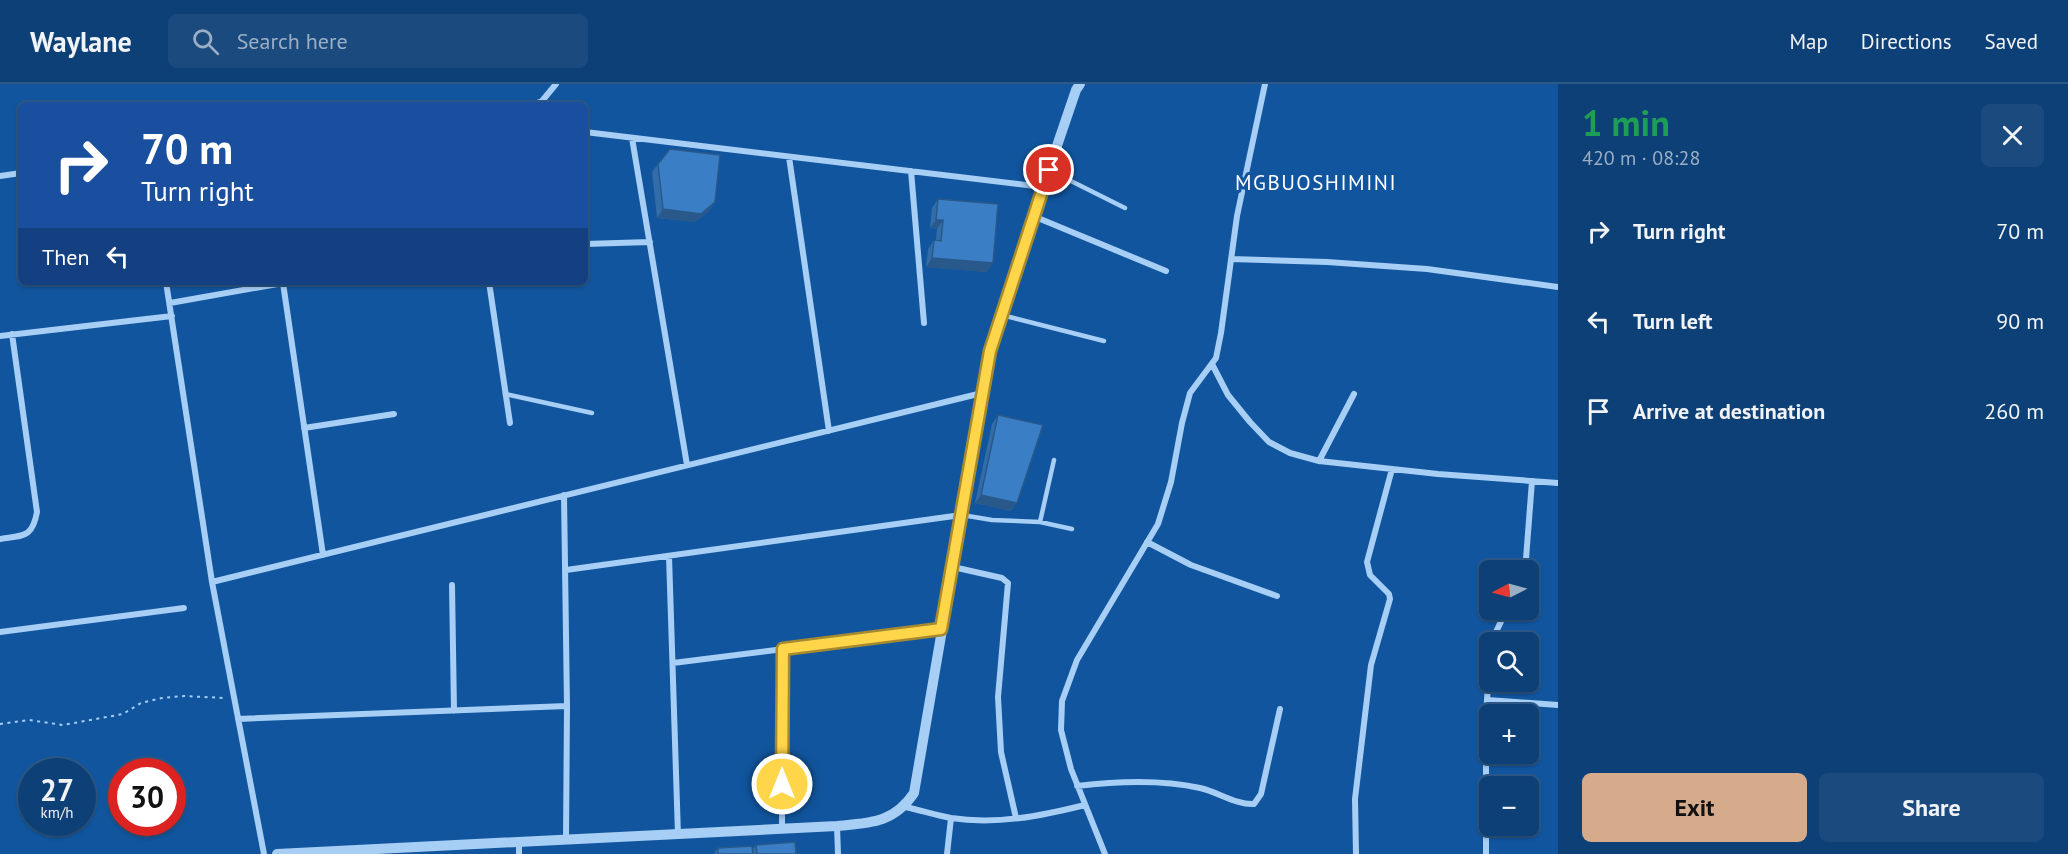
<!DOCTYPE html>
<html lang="en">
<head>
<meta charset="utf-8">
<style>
  body { margin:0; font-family:"PT Sans",sans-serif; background:#1b4b7e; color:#f1f3f6; height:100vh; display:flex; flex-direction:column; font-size:22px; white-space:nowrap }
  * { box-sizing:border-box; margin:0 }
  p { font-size:20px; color:#9aafc5 }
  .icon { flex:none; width:33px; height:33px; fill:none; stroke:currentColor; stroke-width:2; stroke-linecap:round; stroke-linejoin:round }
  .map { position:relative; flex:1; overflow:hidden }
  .details { display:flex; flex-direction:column; background:#0d4076; width:510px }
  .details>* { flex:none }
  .guide { position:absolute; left:18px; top:18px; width:570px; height:183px; border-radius:9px; box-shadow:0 2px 4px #0004,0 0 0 2px #2d5988; background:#1a4fa0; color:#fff; overflow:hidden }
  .needle { width:39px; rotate:264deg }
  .fabs { position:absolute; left:1479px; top:476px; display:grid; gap:12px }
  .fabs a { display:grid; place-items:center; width:60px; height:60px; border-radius:9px; background:#0d4076; box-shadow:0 2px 4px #0004,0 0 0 2px #2d5988; font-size:30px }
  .speed { position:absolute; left:18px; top:674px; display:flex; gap:12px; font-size:30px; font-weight:700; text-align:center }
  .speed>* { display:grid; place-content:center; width:78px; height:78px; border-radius:50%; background:#0d4076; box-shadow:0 2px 4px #0004,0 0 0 2px #2d5988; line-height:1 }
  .speed small { font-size:15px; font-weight:400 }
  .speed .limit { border:9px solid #d22; background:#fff; color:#111 }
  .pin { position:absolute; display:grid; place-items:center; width:51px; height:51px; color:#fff; margin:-26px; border:3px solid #fff; border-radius:50%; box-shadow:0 2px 6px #0007 }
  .me { position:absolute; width:66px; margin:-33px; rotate:0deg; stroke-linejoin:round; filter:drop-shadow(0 0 4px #0008) }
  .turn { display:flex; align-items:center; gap:21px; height:126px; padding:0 24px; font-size:27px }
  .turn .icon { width:78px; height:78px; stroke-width:2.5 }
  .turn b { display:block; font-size:42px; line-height:51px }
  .then { display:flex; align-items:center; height:57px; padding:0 24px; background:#0003; gap:12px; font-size:22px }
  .round { display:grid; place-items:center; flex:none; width:63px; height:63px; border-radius:9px; background:#1b4b7e }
  .summary { display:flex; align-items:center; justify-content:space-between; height:102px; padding:0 24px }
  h1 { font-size:36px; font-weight:700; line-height:45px; color:#1e9e55 }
  .cta { display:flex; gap:12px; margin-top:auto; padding:12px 24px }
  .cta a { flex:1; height:69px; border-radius:9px; background:#d6ab8b; color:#111; font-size:24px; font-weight:700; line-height:69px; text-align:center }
  .cta a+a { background:#1b4b7e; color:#f1f3f6 }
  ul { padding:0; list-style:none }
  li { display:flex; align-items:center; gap:18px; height:90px; padding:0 24px }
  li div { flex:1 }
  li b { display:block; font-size:22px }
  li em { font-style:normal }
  header { display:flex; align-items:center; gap:36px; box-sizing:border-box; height:84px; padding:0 30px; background:#0d4076; border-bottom:2px solid #2d5988 }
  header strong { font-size:28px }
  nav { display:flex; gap:33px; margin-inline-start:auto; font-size:21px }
  .search { width:420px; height:54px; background:#1b4b7e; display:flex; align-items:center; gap:15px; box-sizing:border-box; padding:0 21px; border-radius:9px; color:#9aafc5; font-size:22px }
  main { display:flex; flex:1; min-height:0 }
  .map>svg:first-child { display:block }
</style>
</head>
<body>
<header>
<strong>Waylane</strong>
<div class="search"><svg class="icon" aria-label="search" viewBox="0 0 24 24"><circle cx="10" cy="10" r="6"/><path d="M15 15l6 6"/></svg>Search here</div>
<nav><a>Map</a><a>Directions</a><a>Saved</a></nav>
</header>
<main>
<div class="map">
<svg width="1558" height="770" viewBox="0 0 1558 770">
  <rect width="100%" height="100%" fill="#11559e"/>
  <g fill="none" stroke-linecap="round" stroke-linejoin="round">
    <path stroke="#a7cef5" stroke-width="2" stroke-dasharray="3 4.5" stroke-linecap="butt" d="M0,640L29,636L63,641L123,630L141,619L162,614L184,612L225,614"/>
    <path stroke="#a7cef5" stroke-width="4.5" d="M1049,86L1125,124
      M1002,231L1104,257
      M505,310L592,329
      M962,431L992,436L1040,438L1072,445
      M1040,438L1054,376"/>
    <path stroke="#a7cef5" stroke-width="6" d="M533,21L542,17L556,0
      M585,48L1043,103
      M632,54L687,381
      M789,73L829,347
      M911,87L924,239
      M0,92L21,89
      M1033,132L1166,187
      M585,160L650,158
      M1231,175L1327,178L1427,185L1558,203
      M166,198L212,498L264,770
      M489,198L510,339
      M283,199L323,471
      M170,219L289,198
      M0,252L172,232
      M1212,280L1228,311L1250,338L1269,358L1290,369L1319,377L1438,390L1558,399
      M304,344L394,330
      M1319,377L1354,310
      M564,411L567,622L566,756
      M0,455C23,451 32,455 37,428L12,250
      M1147,458L1191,481L1277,512
      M669,472L678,751
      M953,483L1002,494L1008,499L998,613L1001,668L1016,734
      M566,486L961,431
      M1523,486L1526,475L1532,397
      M212,498L982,309
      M452,501L454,627
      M0,548L184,524
      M1493,558L1495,550L1507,525
      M673,579L941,545
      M1487,616L1558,621
      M238,635L567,622
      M1077,702C1118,697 1160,695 1200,704C1218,708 1236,721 1254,720L1261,710L1280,625
      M905,723C920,726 935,731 951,734C996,741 1041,732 1085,721
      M837,742L838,770
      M782,746L783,565
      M519,759V770
      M947,770L951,734
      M1105,770L1071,685L1061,646L1062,617L1077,576L1158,440L1171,398L1182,339L1190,309L1216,274L1221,249L1237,132L1265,0
      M1356,770L1355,715L1371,581L1390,515L1389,510L1370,491L1367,478L1392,385
      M1486,770V631L1490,572"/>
    <path stroke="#a7cef5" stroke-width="10" d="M277,770L837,742C870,739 894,739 914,709L990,267L1015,185L1076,6L1080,0"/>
  </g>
  <path fill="#326da9" d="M658,80L715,118L709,127L695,138L657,134L652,88Z
    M938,115L987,188L926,183L928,165L934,156H936L937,145L930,144L932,124Z
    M998,331L1011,427L975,419L992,340Z
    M756,761L796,770H715V768L718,764L752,766Z"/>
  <path fill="#29598a" d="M715,118L709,127L695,138L657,134L663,125Z
    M936,136H943L937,145L930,144Z
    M932,174L993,179L987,188L926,183Z
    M981,411L1017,419L1011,427L975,419Z"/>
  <path fill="#3a7fc5" stroke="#29598a" stroke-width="1.5" d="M670,65L720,71L715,118L701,130L663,125L658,80Z
    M938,115L998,120L993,179L932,174L934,156L941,157L943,136H936Z
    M998,331L1043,341L1017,419L981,411Z
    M795,758L796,770H757L756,761Z
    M752,762L753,770H718V764Z"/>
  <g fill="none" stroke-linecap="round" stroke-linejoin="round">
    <defs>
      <path id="route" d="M782,700L783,565L941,545L990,267L1049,86"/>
    </defs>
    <use href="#route" stroke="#a68a30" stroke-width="15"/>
    <use href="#route" stroke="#ffd54a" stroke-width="10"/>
  </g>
  <g text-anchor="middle" stroke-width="6" stroke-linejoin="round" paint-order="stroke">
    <g font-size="21" letter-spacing="1.5" fill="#fff" stroke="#11559e">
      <text x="1316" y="106">MGBUOSHIMINI</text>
    </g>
  </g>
</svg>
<div class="fabs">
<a><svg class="needle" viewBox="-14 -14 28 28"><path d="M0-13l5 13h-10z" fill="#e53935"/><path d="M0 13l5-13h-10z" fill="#9aafc5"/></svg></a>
<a><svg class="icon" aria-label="search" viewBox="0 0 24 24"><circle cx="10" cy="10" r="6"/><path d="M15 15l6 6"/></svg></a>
<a>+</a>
<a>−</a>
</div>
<div class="speed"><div>27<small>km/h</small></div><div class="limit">30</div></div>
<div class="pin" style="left:1049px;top:86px;background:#d93025"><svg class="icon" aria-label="arrive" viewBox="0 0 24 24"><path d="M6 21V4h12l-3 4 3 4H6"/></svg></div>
<svg class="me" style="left:782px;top:700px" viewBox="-20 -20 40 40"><circle r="17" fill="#ffd54a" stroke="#fff" stroke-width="3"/><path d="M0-11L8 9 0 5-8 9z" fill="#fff"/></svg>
<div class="guide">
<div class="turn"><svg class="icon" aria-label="right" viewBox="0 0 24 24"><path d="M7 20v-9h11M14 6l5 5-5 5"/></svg><div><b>70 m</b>Turn right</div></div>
<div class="then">Then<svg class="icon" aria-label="left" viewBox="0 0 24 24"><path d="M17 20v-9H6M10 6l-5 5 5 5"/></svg></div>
</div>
</div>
<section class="details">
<div class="summary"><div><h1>1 min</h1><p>420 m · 08:28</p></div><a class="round"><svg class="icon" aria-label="close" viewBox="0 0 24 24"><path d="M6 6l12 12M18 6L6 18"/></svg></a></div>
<ul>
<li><svg class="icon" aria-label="right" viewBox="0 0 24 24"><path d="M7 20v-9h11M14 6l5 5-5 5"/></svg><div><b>Turn right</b></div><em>70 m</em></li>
<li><svg class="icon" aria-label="left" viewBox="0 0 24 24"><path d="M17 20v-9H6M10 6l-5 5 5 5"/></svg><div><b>Turn left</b></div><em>90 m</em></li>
<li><svg class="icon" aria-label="arrive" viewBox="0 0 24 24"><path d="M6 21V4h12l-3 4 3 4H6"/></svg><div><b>Arrive at destination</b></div><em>260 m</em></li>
</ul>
<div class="cta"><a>Exit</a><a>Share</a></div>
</section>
</main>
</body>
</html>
